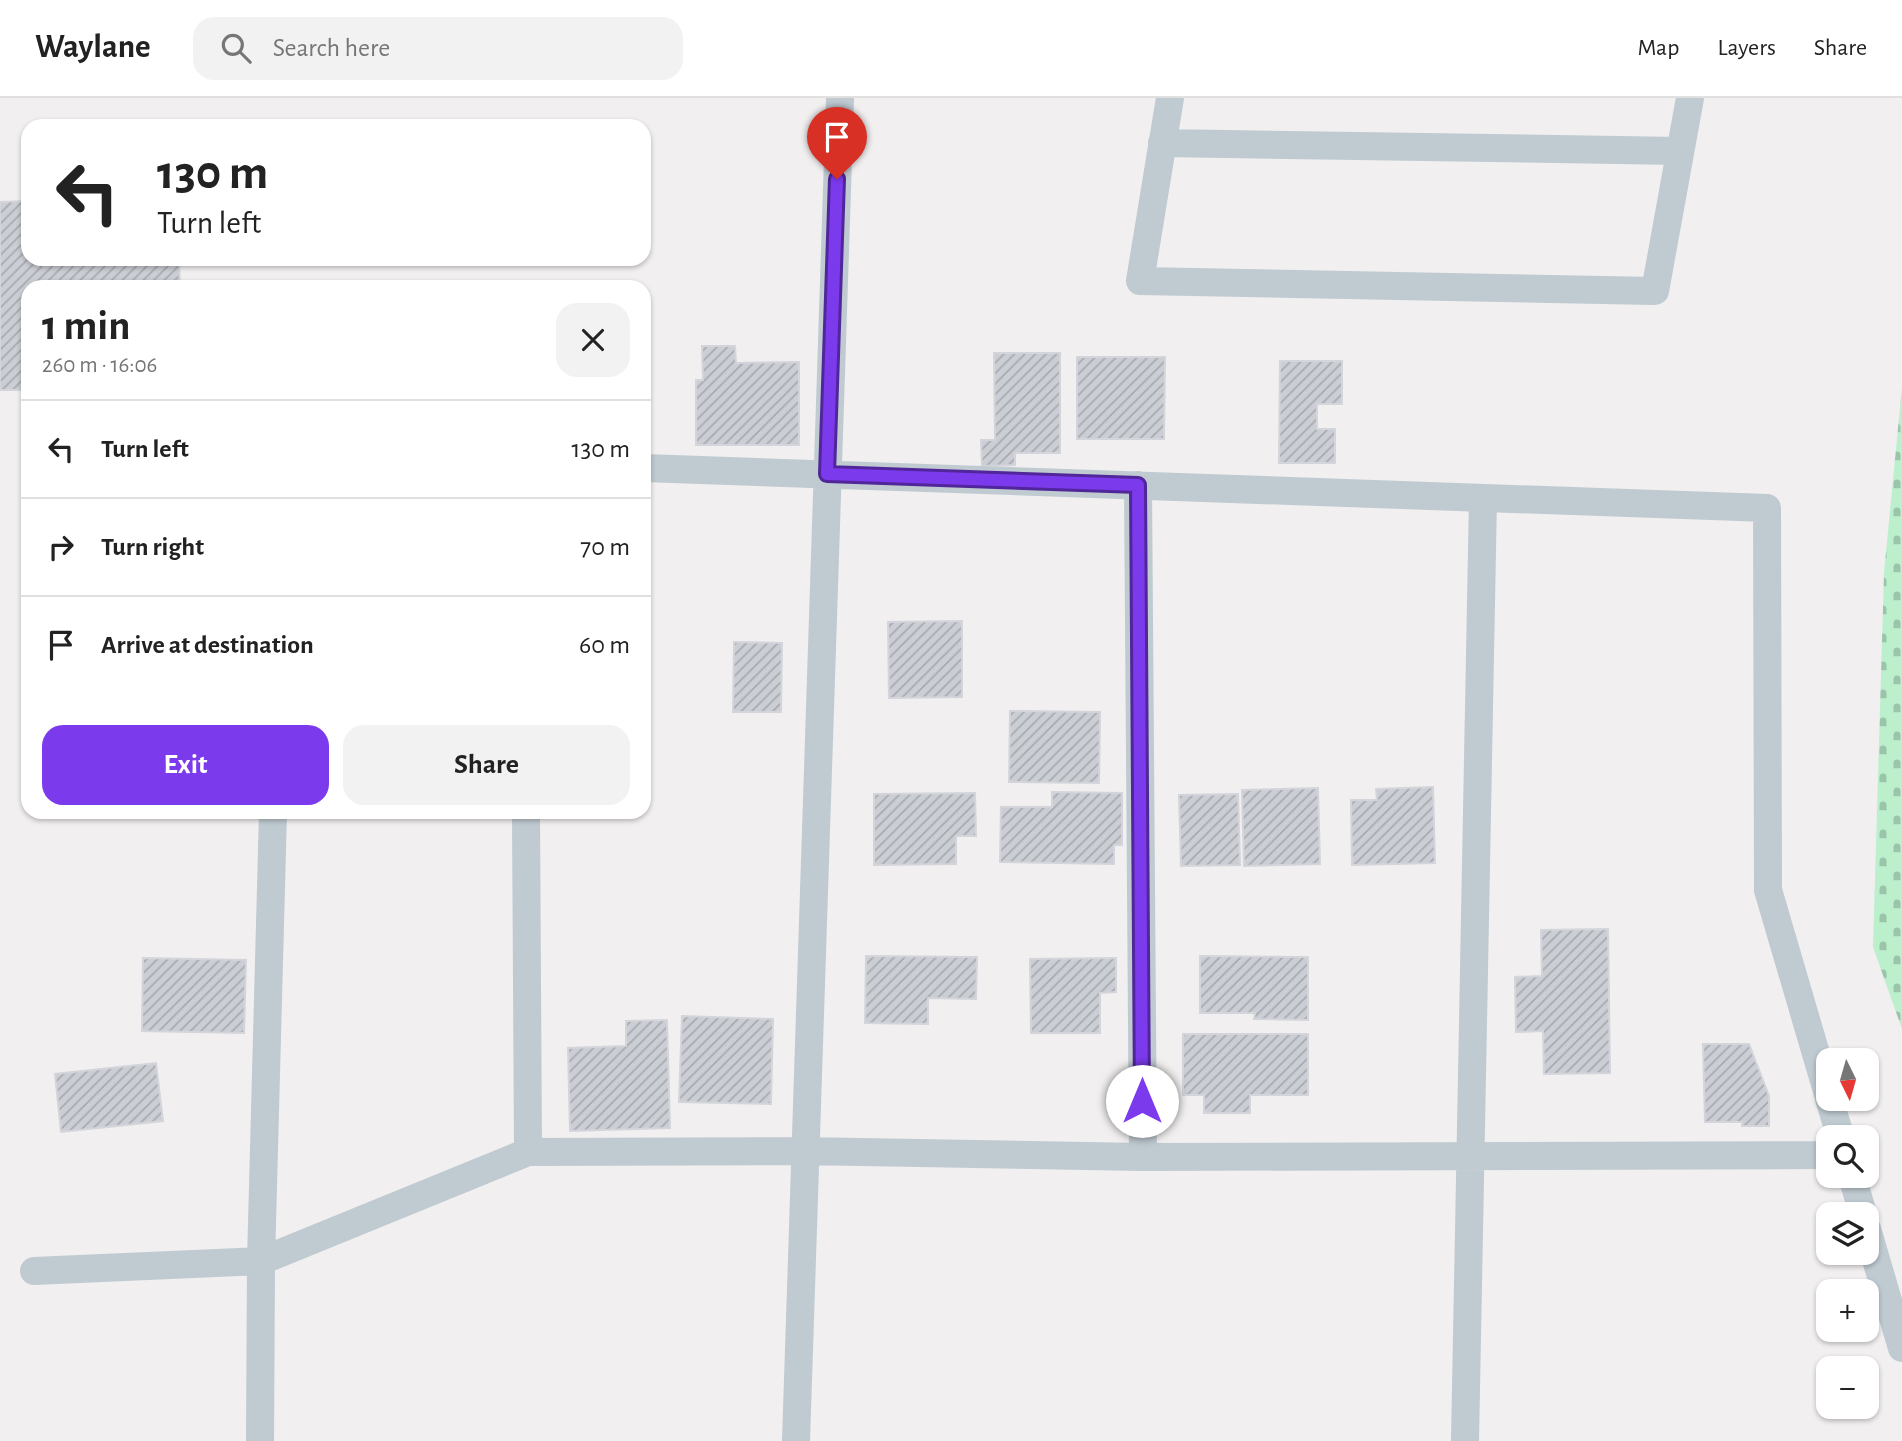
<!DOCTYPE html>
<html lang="en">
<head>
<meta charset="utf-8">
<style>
  body { margin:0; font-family:"Alegreya Sans",sans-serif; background:#f2f2f2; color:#222; height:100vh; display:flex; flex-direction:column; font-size:26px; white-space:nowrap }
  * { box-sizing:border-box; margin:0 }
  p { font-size:23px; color:#767676 }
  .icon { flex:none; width:38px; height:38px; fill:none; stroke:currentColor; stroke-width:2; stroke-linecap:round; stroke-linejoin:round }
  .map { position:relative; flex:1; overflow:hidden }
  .drawer { position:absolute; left:21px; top:182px; width:630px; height:539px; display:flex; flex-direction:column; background:#fff; border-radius:21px; box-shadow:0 2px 5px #0004 }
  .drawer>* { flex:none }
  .banner { position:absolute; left:21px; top:21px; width:630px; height:147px; border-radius:21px; box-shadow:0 2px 5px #0004; background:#fff; color:#222; overflow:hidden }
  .needle { width:46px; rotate:175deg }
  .buttons { position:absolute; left:1816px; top:950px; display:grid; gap:14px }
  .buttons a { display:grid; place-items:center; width:63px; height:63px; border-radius:14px; background:#fff; box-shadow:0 2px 5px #0004; font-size:35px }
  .pin { position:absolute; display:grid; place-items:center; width:60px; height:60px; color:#fff; margin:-72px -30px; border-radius:50% 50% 50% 0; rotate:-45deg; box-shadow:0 0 7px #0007 }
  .pin .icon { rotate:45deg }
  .me { position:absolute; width:77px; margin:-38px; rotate:0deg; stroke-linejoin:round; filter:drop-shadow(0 0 5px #0008) }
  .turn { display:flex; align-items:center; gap:24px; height:147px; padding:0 21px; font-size:32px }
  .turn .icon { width:91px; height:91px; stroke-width:2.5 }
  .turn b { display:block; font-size:49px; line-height:60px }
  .round { display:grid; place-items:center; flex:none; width:74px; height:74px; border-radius:21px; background:#f2f2f2 }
  .headline { display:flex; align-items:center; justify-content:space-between; height:119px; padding:0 21px }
  h1 { font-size:42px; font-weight:700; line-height:52px }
  .cta { display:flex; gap:14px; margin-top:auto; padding:14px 21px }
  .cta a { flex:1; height:80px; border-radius:21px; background:#7c3aed; color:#fff; font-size:28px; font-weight:700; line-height:80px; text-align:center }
  .cta a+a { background:#f2f2f2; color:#222 }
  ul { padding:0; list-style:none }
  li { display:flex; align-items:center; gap:21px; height:98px; padding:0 21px; border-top:2px solid #e0e0e0 }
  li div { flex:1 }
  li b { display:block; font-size:26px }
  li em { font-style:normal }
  header { display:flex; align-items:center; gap:42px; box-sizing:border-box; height:98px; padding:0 35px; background:#fff; border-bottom:2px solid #e0e0e0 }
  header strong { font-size:33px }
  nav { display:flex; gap:38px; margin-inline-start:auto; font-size:24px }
  .search { width:490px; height:63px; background:#f2f2f2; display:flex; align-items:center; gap:18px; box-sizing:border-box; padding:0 24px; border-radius:21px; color:#767676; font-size:26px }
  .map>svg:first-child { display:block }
</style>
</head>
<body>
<header>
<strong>Waylane</strong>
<div class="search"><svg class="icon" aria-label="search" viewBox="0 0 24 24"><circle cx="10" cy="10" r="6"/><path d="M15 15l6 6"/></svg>Search here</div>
<nav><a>Map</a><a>Layers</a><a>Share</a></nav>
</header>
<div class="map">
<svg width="1902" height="1343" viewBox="0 0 1902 1343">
  <defs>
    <pattern id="cemetery-stones" width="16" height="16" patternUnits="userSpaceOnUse" patternTransform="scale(1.75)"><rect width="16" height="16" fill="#bcf0cd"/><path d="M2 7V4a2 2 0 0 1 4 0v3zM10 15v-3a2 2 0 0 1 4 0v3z" fill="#9bc5aa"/></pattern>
    <pattern id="building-hatch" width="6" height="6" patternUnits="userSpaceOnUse" patternTransform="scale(1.75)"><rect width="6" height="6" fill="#cbced4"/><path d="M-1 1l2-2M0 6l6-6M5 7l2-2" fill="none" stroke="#a7aaaf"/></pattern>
  </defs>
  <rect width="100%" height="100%" fill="#f1efef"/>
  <path fill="url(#cemetery-stones)" d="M1902,289V931L1873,849L1884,475Z"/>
  <path fill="url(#building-hatch)" stroke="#d3d5db" stroke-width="2" d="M28,103V161H179L180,189H28V292H0V104Z
    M702,248H735L736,265L799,264V347H696V282H703Z
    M994,255H1060V355H1015V367L982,368L981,342H995Z
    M1077,259H1165L1164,341H1077Z
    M1280,263H1342V306H1317V331H1335V365H1279Z
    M962,523V599L889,600L888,524Z
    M734,544L782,545L781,614H733Z
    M1010,613L1100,614L1099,685L1009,684Z
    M1433,689L1435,765L1352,767L1351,702H1377L1376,691Z
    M1318,690L1320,766L1244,768L1242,692Z
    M1052,694L1122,695V747H1114V766L1000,764L1001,709H1052Z
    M975,695L976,738H956V766L874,767V696Z
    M1238,696L1240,767L1181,768L1179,697Z
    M1608,831L1610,975L1544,976L1543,933L1516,934L1515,879L1542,878L1541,832Z
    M866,858L977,859L976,901L928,900V926L865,925Z
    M1200,858L1308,859V922L1254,921L1255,915H1200Z
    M143,860L246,862L244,935L142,933Z
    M1116,860V894L1100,895V935H1031L1030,861Z
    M682,918L773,921L771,1006L679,1004Z
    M667,922L670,1030L570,1033L568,950L626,948V923Z
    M1183,936H1308V997H1250V1015H1204V997H1183Z
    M1703,946H1749L1769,998V1028H1742V1024H1705Z
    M156,965L163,1023L61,1034L55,976Z"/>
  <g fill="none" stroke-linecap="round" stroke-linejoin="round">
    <path stroke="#bfcad1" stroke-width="28" d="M1170,0L1140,183L1655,193L1690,0
      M1162,45L1680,53
      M644,370L1767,410L1768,792L1829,1000
      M1138,387L1143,1059
      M526,714L528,1054
      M1829,1001L1841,1040
      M1852,1078L1863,1116
      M1867,1131L1902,1250
      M34,1173L261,1163L528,1054L804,1053L1143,1059L1829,1057
      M260,1343L261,1163L273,714
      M796,1343L840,0
      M1465,1343L1483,400"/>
  </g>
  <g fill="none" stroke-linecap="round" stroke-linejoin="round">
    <defs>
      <path id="route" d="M837,81L827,376L1138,387L1142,1003"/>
    </defs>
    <use href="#route" stroke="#51269a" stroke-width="18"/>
    <use href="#route" stroke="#7c3aed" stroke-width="12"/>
  </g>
</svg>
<div class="buttons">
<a><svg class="needle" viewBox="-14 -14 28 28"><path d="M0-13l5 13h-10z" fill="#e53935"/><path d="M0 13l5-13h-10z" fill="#767676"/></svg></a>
<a><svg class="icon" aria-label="search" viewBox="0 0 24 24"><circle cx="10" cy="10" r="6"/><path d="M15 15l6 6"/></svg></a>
<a><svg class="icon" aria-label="layers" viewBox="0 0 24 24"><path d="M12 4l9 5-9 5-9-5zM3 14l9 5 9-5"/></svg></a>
<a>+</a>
<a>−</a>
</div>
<div class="pin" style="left:837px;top:81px;background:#d93025"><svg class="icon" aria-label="arrive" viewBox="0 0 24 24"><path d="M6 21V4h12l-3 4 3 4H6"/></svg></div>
<svg class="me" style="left:1142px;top:1003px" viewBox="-20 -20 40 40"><circle r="19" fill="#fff"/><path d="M0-13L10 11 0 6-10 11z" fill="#7c3aed"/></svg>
<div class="banner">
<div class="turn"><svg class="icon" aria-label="left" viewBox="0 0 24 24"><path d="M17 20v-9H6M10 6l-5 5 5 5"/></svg><div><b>130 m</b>Turn left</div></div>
</div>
<section class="drawer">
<div class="headline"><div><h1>1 min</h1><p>260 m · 16:06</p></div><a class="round"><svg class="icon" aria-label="close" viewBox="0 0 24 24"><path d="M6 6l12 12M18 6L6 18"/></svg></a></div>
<ul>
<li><svg class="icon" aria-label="left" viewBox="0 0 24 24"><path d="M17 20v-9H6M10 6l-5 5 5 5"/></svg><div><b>Turn left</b></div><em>130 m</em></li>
<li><svg class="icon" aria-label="right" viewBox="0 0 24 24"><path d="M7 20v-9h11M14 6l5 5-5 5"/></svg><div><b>Turn right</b></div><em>70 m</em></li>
<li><svg class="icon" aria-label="arrive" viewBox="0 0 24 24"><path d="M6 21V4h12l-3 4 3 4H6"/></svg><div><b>Arrive at destination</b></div><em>60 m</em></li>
</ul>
<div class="cta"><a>Exit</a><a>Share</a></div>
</section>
</div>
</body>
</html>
